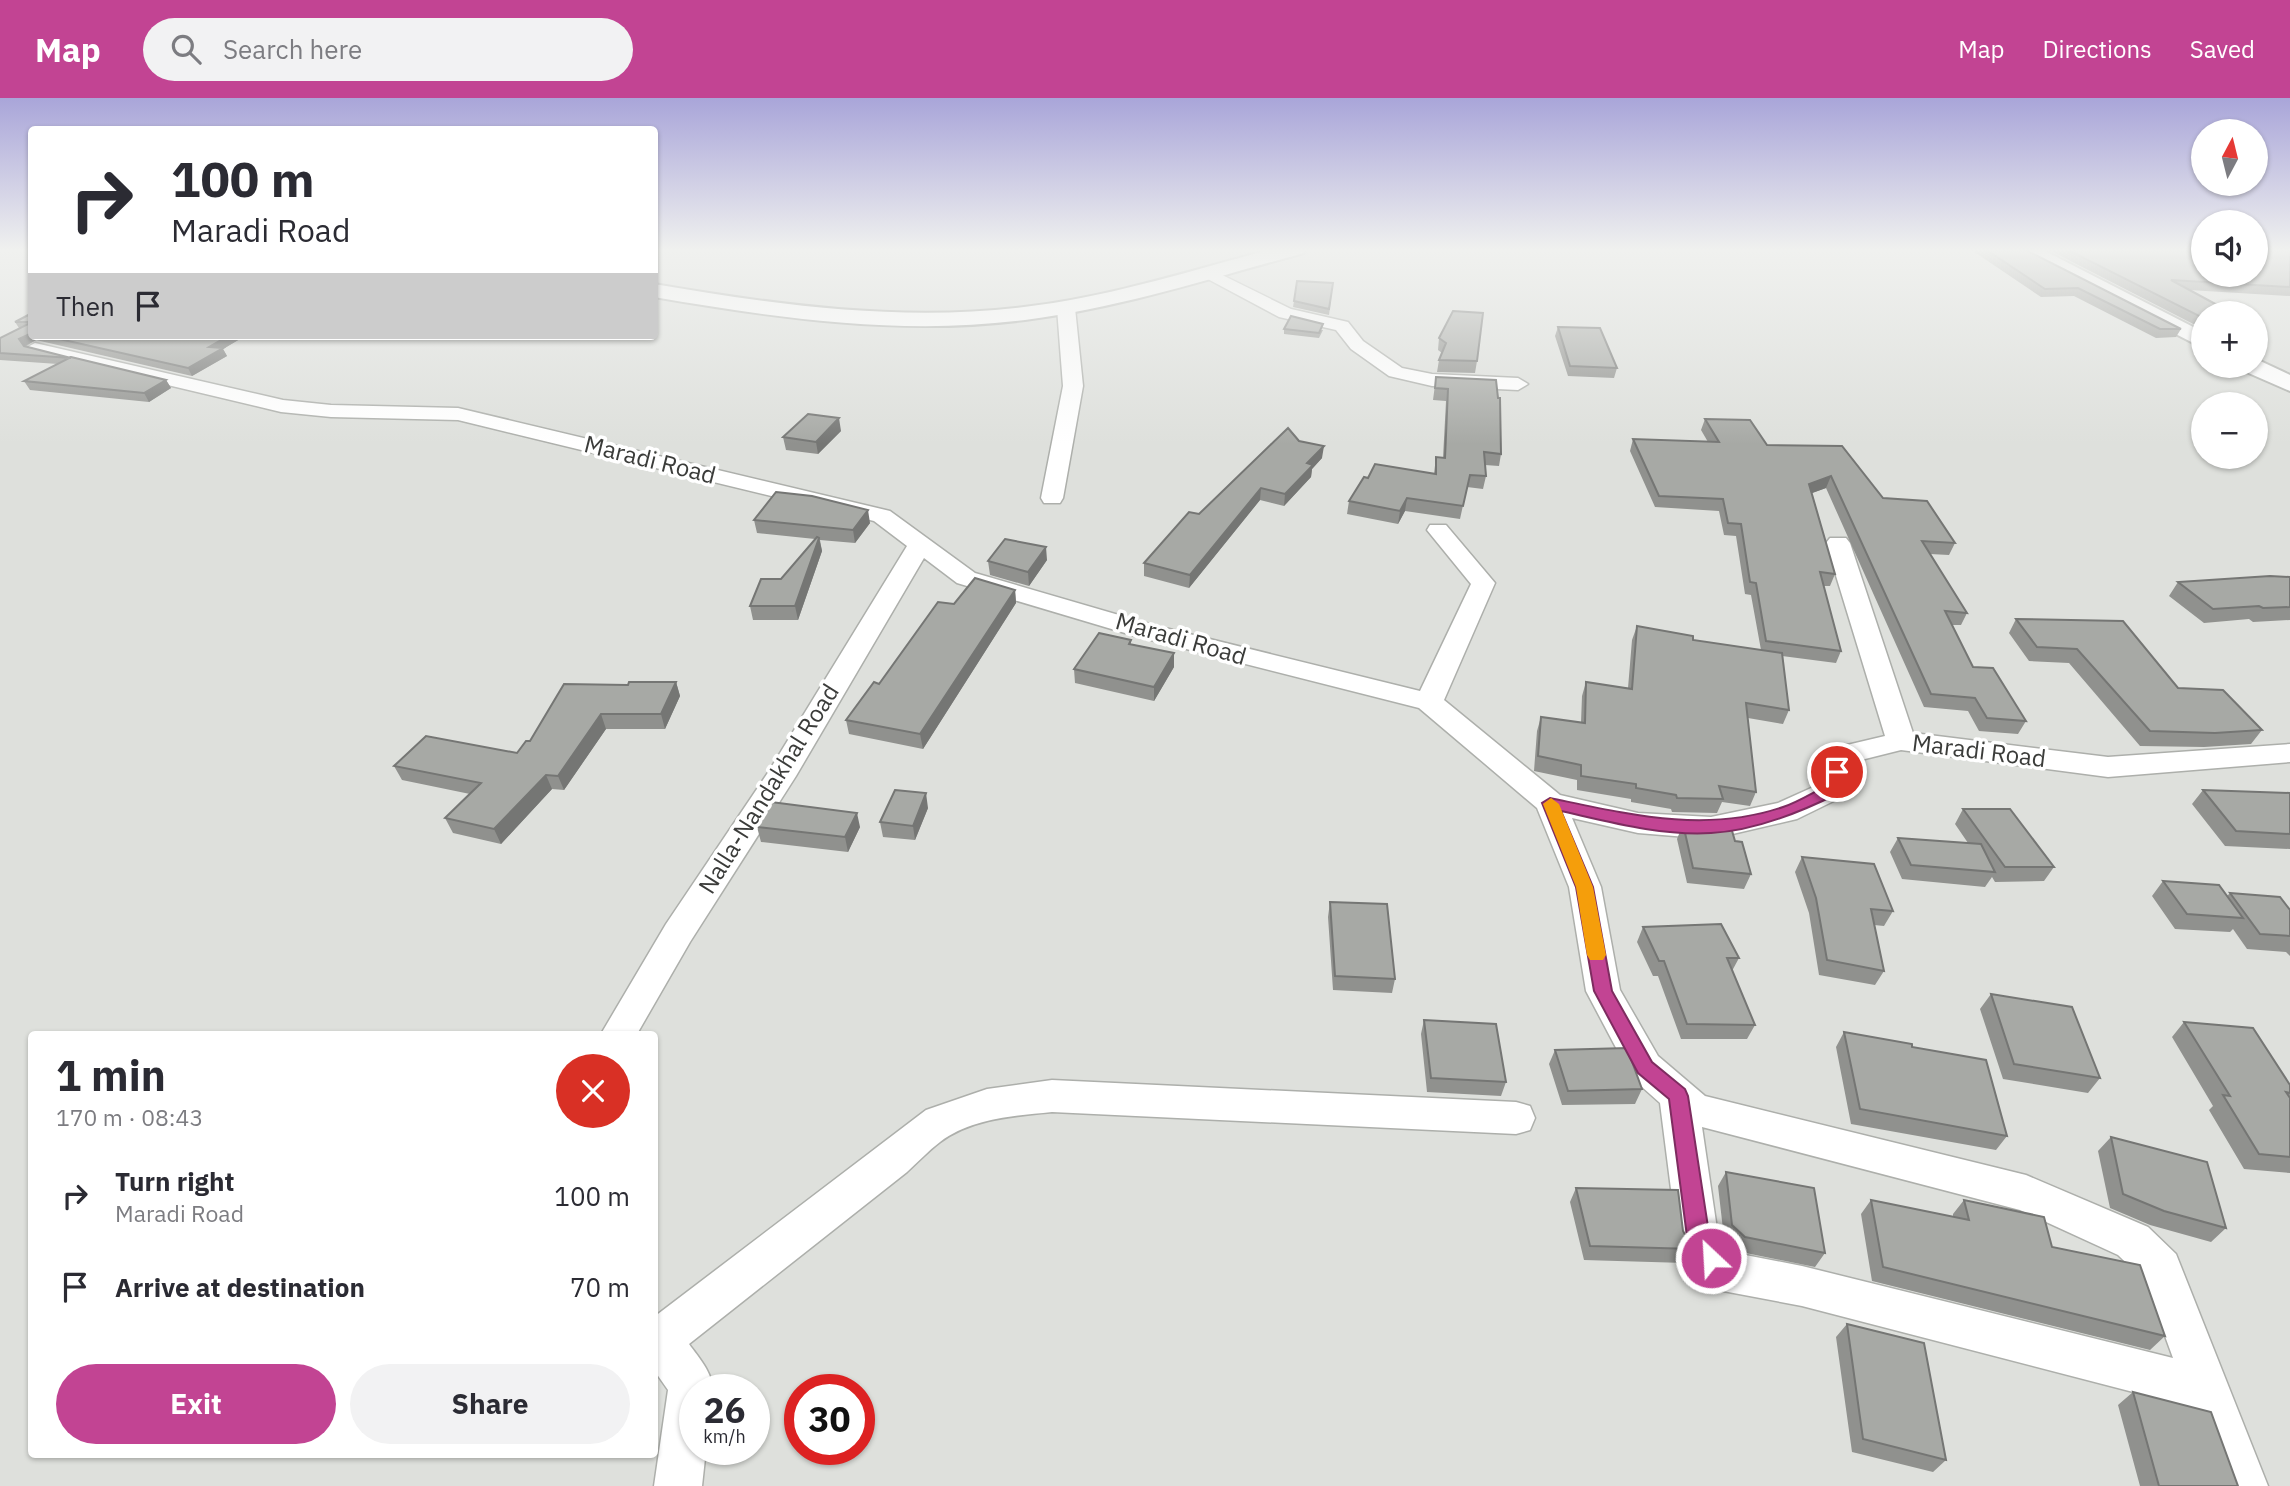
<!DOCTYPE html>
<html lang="en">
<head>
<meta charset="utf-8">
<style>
  body { margin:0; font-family:"IBM Plex Sans",sans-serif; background:#f2f2f3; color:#2b2b33; height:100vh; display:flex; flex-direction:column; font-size:26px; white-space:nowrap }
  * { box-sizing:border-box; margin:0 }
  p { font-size:23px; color:#7c7c81 }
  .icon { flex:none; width:38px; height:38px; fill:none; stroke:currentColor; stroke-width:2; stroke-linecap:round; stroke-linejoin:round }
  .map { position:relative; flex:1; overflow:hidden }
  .side { position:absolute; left:28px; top:933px; width:630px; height:427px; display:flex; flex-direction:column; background:#fff; border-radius:7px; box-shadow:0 2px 5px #0004 }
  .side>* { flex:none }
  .top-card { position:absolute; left:28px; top:28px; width:630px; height:214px; border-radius:7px; box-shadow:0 2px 5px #0004; background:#fff; color:#2b2b33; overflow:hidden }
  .needle { width:46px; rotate:7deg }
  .controls { position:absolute; left:2191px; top:21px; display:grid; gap:14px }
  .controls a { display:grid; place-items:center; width:77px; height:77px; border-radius:50%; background:#fff; box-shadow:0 2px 5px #0004; font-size:35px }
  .speed { position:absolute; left:679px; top:1276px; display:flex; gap:14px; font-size:35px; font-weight:700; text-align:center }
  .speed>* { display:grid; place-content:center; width:91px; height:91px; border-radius:50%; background:#fff; box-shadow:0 2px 5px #0004; line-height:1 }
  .speed small { font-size:18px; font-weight:400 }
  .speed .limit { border:10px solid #d22; background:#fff; color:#111 }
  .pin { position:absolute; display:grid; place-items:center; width:60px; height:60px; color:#fff; margin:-30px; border:4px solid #fff; border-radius:50%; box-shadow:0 2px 7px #0007 }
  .me { position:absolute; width:77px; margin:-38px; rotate:335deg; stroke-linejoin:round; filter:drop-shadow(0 0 5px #0008) }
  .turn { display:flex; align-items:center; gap:24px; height:147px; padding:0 28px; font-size:32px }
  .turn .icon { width:91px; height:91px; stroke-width:2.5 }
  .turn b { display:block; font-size:49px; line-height:60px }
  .then { display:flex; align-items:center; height:66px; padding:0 28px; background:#0003; gap:14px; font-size:26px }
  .round { display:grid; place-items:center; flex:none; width:74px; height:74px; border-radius:37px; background:#f2f2f3 }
  .headline { display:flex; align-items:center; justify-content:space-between; height:119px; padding:0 28px }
  h1 { font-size:42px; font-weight:700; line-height:52px }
  .cta { display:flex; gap:14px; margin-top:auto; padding:14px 28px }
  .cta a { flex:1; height:80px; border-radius:42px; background:#c24493; color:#fff; font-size:28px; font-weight:700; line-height:80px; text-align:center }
  .cta a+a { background:#f2f2f3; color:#2b2b33 }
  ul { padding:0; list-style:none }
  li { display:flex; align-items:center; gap:21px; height:91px; padding:0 28px }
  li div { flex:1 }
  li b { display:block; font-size:26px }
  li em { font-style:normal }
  header { display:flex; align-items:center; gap:42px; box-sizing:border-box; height:98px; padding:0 35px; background:#c24493; color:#fff }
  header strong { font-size:33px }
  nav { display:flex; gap:38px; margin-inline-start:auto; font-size:24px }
  .search { width:490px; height:63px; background:#f2f2f3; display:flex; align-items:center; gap:18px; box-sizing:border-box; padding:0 24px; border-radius:38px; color:#7c7c81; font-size:26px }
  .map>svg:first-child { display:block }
</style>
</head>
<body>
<header>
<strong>Map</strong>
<div class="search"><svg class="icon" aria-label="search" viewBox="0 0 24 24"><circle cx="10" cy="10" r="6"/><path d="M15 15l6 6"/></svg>Search here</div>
<nav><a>Map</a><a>Directions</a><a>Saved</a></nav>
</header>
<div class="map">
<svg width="2290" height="1388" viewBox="0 0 2290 1388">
  <rect width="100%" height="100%" fill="#dee0dc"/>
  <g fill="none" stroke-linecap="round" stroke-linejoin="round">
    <defs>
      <path id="street" d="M1210,171L1291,211L1348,224L1363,243L1402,270L1432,276L1518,280L1528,286L1518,292L1432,288L1389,278L1351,251L1336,232L1279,219L1204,179L1202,176Z
        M1066,205L1075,210L1083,288L1063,400L1060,405H1044L1041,400L1063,288L1057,210Z
        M35,245L283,302L331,307L458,310L890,413L975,475L1153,527L1420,593L1471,486L1427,432L1430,427H1446L1495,485L1444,602L1560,697L1638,715L1711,719L1778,705L1820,686L1826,658L1830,651L1885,638L1826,445L1830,440H1846L1850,445L1913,635L2108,659L2290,646V664L2108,679L1901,652L1853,664L1849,691L1844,698L1797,721L1711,741L1638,735L1572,720L1601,789L1620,892L1658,958L1705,998L2026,1077L2148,1129L2176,1156L2268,1388H2220L2191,1309L1802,1208L1723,1193L1708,1187L1684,1160L1678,1146L1660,1005L1632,980L1586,893L1569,789L1537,710L1419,610L1135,538L957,485L924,460L796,678L690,844L637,936H601L666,826L769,673L907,448L874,423L458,322L331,319L281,314L29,254L26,250ZM1702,1029L2020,1112L2118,1157L2145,1183L2173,1260L1802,1168L1735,1155L1718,1138Z
        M1052,982L1516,1004L1530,1008L1535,1020L1530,1032L1516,1036L1052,1014C1014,1018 972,1020 940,1044C928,1053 918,1064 907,1074L689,1246C699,1260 712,1274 713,1292H695V1351H706L702,1388H654L668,1292L654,1272V1219L926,1012L987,991Z"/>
      <path id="secondary" d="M1272,151H1307L1304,155C1212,180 1120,210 1025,222C901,238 776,220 654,199V186C776,207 901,224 1024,209C1109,199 1190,173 1272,151Z
        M2015,151H2041L2203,234V250L2018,155Z
        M2256,261L2290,277V293L2244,273L2241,268H2256Z"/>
    </defs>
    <use href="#street" stroke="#adafab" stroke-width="3"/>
    <use href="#secondary" stroke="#adafab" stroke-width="4"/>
    <use href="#street" fill="#fff" fill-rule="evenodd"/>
    <use href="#secondary" fill="#fff" fill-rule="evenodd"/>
  </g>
  <path fill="#90918e" d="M1970,151H2024L2181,231L2176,239L2156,240L2074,198L2041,199Z
    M2047,151H2290V198L2189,192L2203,215V231Z
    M1333,185L1329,217L1293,209L1294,203Z
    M32,215V238H245L223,251L227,258L192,278L36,242L25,249L166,282L171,290L149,304L30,292L24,283L58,266L0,262V240L19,230L15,224Z
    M1558,229L1617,270L1614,280L1568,278L1555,238Z
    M1284,231L1323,232L1319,240L1284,236Z
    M1439,240L1477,263L1475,275L1437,274L1439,262L1442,255L1438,252Z
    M1436,279L1496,282L1501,356L1499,368L1485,367L1486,378L1483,391L1467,389L1460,421L1405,413L1398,426L1347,416L1349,403L1368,380L1434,376L1436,359L1443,360L1446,303L1433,302Z
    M1705,321L1767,347L1883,400L1955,445L1949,457L1930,456L1967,515L1961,527H1952L1973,569L2026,623L2018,636L1979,633L1968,613L1924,609L1826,390L1812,395L1835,476L1830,488H1823L1841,553L1836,565L1782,558L1789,612L1783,626L1748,620L1756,694L1750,708L1722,704L1717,715L1672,714L1671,711L1631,704V701L1577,692V682L1534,673L1537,633L1541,619L1581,625L1582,598L1586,584L1628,590L1632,542L1637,528L1693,542L1761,552L1751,497L1745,496L1736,438L1724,437L1719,413L1655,409L1630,353L1633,341L1708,344L1701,332Z
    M841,333L818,356L786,352L783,339Z
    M1299,343L1322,360L1312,371L1311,379L1284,408L1260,402L1189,490L1144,478V465L1199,416Z
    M754,422L870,425L855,445L820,442L822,453L798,522H753L750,508L781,481L815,441L757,435Z
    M1047,462L1029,488L990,477L988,463Z
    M2290,479V522L2253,524L2249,521L2204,525L2169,498L2178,484Z
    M1015,492L1016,505L923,651L849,636L846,622L954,506Z
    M2016,521L2178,590L2262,632L2251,646L2204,649L2140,648L2069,565L2029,563L2009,535Z
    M1131,542V546L1174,555V569L1154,603L1075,585L1074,571Z
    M676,584L680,598L665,631H606L564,692L552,691L501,746L453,735L445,720L470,696L402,682L394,668L517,655L628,587Z
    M2203,692L2290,695V751L2225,748L2192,706Z
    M928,710L915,742L883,739L880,724Z
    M1963,711L2054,769L2044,783L1995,784L1992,779L1985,789L1902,781L1890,754L1898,740L1968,745L1955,726Z
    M1683,726L1735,743L1751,776L1744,791L1687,785L1677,741Z
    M757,729H860L848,754L761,744Z
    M1802,759L1893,813L1884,828L1874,827L1884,873L1875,887L1819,877L1809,815L1795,774Z
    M2163,783L2227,798L2230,795L2290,812V858L2286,854L2247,851L2233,831L2230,834L2175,831L2152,798Z
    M1330,804L1395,881L1392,895L1333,892L1328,819Z
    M1643,829L1739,860L1732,873L1755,927L1747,941H1681L1658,878H1653L1637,844Z
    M1991,896L2100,980L2088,995L2003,981L1980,911Z
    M1424,922L1506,984L1501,998L1427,994L1421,936Z
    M2184,924L2290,987V1075L2244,1071L2209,1012L2213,1008L2172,939Z
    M1844,934L1912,949L2007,1038L1996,1052L1851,1026L1836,949Z
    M1555,952L1642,991L1635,1006L1562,1007L1549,966Z
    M2111,1039L2226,1130L2211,1144L2150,1127L2110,1110L2098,1053Z
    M1726,1074L1825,1155L1815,1169L1736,1153L1724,1140L1718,1088Z
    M1576,1090L1683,1133L1693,1151L1685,1165L1584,1162L1570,1104Z
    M1871,1102L1953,1119V1116L1964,1102L2052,1149L2165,1238L2150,1252L1872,1183L1861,1116Z
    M1847,1226L1946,1362L1933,1374L1852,1354L1836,1239Z
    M2133,1294L2238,1388H2140L2118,1307Z"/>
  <path fill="#757674" d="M31,234L32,238H33L36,242L23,249L19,241Z
    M228,238H245L223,251L227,258L192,278L188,270L209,249Z
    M166,282L171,290L149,304L144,295Z
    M839,320L841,333L818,356L816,344Z
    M1324,348L1322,360L1312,371L1311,379L1284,408L1285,396L1307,365Z
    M1831,378L1826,390L1804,398L1809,386Z
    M1261,390L1260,402L1189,490L1190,477Z
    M1407,400L1405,413L1398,426L1400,413Z
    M868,412L870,425L855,445L853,432Z
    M819,440L822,453L798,522L795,508Z
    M1046,449L1047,462L1029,488L1028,474Z
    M1015,492L1016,505L923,651L920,636Z
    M1174,555V569L1154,603V589Z
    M676,584L680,598L665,631L661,616Z
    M601,616L606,631L564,692L558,678Z
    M546,677L552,691L501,746L494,731Z
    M926,695L928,710L915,742L913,728Z
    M857,715L860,729L848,754L845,739Z"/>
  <path fill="#a7a9a5" stroke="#757674" stroke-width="2" d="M1985,151H2024L2181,231H2160L2078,190L2045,191Z
    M2066,151H2203V177H2256V151H2290V189L2171,182L2232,215H2203V220Z
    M1297,183L1333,185L1329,211L1294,203Z
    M1453,213L1483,215L1477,263L1439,262L1446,245L1439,240Z
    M32,215V224H15Z
    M1291,218L1323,226L1319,235L1284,231Z
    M32,224V235L19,241L24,248L71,260L0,255V240Z
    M1558,229L1600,230L1617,270L1570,268Z
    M46,238H228L209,249L223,250L188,270Z
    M71,259L166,282L144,295L24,283Z
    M1436,279L1496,282L1498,300H1500L1501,356L1484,354L1486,378L1470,377L1463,408L1407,400L1400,413L1349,403L1364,379L1368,380L1375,366L1436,376V359L1445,360L1448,291L1435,290Z
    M808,316L839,320L816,344L783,339Z
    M1705,321L1750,322L1767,347L1842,348L1883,400L1927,403L1955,445L1922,443L1967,515L1945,513L1973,569L1993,570L2026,623L1987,620L1975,600L1931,596L1831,378L1809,386L1835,476L1820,474L1841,553L1766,543L1756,485L1750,484L1741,426L1728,425L1723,401L1659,398L1633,341L1719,344Z
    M1288,330L1299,343L1324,348L1307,365L1313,367L1285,396L1261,390L1190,477L1144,465L1189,414L1199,416Z
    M776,394L812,398L868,412L853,432L754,422Z
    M817,439L819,440L795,508H750L761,481H781Z
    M1005,441L1046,449L1028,474L988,463Z
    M2270,478L2290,479V509L2263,510L2259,508L2213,511L2178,484Z
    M975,480L1015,492L920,636L846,622L874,584L879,586L938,504L954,506Z
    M2016,521L2123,523L2178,590L2223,592L2262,632L2215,635L2150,633L2077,551L2037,549Z
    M1637,528L1693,538V542L1782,555L1789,612L1746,605L1756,694L1719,688L1723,701L1677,700L1676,697L1636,690V686L1581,678V667L1538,658L1541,619L1585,625L1586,584L1632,591Z
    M1099,535L1131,542L1129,546L1174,555L1154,589L1074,571Z
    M629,584H676L661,616H601L558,678L546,677L494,731L445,720L481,685L394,668L426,638L517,655L526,643H530L564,586L628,587Z
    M895,692L926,695L913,728L880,724Z
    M2203,692L2290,695V736L2236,733Z
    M771,704L857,715L845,739L757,729Z
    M1963,711H2010L2054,769H2005Z
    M1683,726L1717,729L1730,726L1735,743L1742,744L1751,776L1693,770Z
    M1898,740L1981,746L1995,774L1911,767Z
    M1802,759L1874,766L1893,813L1871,811L1884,873L1827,862L1816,800Z
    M2163,783L2219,787L2243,820L2187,816Z
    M2230,795L2280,799L2290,812V838L2260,836Z
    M1330,804L1387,806L1395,881L1335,878Z
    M1721,826L1739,860H1727L1755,927L1687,926L1664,863H1659L1643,829Z
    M1991,896L2072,909L2100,980L2014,966Z
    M1424,922L1496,926L1506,984L1431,980Z
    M2184,924L2253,930L2290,987V995L2286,994L2290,1000V1059L2259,1056L2223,997L2230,998Z
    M1844,934L1912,946V949L1986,962L2007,1038L1860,1011Z
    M1627,950L1642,991L1568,993L1555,952Z
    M2111,1039L2207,1064L2226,1130L2164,1113L2123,1096Z
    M1726,1074L1814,1090L1825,1155L1745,1139L1732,1127Z
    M1576,1090L1678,1092L1683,1133L1693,1151L1590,1148Z
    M1871,1102L1969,1122L1964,1102L2044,1119L2052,1149L2140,1167L2165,1238L1883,1169Z
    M1847,1226L1924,1245L1946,1362L1863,1341Z
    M2133,1294L2211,1314L2238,1388H2159Z"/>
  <linearGradient id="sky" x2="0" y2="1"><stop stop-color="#a9a5d9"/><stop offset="0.44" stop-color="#f0f1ef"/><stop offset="1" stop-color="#f0f1ef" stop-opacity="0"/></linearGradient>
  <rect width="2290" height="346" fill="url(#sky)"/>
  <path fill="#c24493" stroke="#7e2c60" stroke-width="2" d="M1837,669L1845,674L1839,695C1801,714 1754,733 1711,735C1661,738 1610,724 1561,713L1593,789L1612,893L1652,964L1685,991L1688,998L1710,1142L1722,1160L1719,1167L1711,1170L1703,1167L1688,1146L1669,1001L1638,975L1594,893L1576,789L1542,705L1550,700C1627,716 1705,736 1783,709C1798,704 1812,695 1826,688L1829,674Z"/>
  <path fill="#f59e0b" d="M1551,700L1559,706L1593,789L1606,857L1603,862H1590L1587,857L1576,789L1543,706Z"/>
  <g text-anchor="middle" stroke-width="7" stroke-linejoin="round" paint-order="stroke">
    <g font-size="24" fill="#3b3c3a" stroke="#fff">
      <text transform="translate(650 362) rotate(14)" y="8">Maradi Road</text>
      <text transform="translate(1181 541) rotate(16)" y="8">Maradi Road</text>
      <text transform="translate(1979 653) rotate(7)" y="8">Maradi Road</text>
      <text transform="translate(769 691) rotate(-58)" y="8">Nalla-Nandakhal Road</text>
    </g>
  </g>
</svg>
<div class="controls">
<a><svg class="needle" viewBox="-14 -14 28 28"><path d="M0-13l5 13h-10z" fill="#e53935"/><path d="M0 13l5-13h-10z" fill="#7c7c81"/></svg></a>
<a><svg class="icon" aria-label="sound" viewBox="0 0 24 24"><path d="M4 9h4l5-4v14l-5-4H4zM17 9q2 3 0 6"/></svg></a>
<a>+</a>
<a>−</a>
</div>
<div class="speed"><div>26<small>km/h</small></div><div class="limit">30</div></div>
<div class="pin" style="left:1837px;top:674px;background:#d93025"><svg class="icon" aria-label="arrive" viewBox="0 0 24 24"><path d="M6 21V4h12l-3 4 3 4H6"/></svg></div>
<svg class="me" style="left:1711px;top:1160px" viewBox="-20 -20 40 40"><circle r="17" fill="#c24493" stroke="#fff" stroke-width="3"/><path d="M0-11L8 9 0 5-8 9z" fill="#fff"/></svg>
<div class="top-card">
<div class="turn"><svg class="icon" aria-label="right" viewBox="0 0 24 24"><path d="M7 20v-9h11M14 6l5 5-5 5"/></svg><div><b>100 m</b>Maradi Road</div></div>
<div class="then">Then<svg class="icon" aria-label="arrive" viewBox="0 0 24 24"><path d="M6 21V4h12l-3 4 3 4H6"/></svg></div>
</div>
<section class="side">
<div class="headline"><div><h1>1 min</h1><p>170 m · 08:43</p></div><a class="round" style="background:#d93025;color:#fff"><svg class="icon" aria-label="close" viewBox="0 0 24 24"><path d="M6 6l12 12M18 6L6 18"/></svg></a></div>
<ul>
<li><svg class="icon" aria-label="right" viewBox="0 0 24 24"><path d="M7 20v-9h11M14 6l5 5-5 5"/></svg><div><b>Turn right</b><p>Maradi Road</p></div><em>100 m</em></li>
<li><svg class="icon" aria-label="arrive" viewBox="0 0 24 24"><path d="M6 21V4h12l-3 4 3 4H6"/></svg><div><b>Arrive at destination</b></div><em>70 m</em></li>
</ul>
<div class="cta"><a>Exit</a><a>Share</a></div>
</section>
</div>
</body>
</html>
